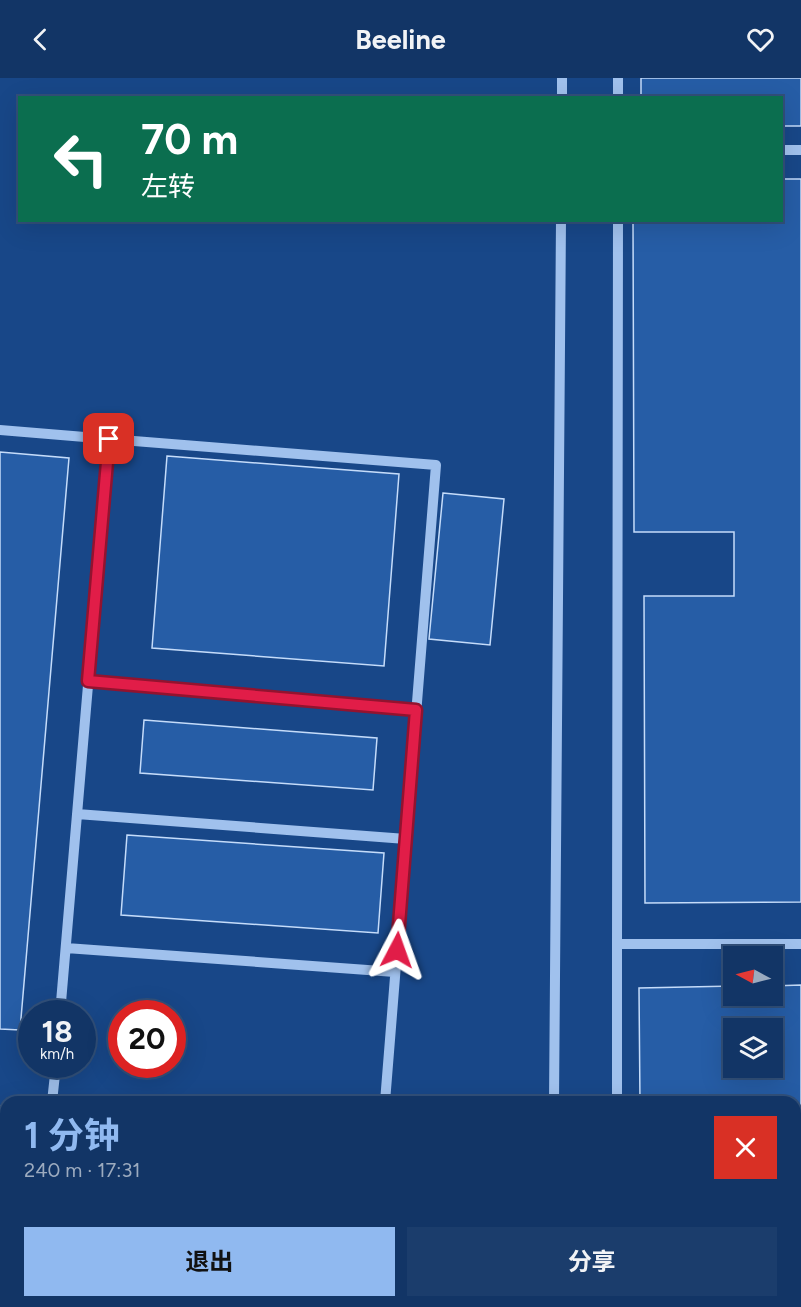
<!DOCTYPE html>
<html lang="zh">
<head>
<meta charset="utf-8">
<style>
  body { margin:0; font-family:Figtree,"Noto Sans SC",sans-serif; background:#1b3d6c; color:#f1f3f6; height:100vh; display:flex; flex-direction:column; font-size:22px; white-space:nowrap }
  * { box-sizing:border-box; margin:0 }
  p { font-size:20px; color:#9cabbf }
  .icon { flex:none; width:33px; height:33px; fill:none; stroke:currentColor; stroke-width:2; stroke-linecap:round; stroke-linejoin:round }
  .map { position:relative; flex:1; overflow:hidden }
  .details { position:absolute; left:0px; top:1018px; width:801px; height:212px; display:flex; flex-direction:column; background:#123566; border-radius:18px 18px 0 0; box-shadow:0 6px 24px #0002,0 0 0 2px #31507a }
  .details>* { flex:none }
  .top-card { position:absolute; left:18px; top:18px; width:765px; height:126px; border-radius:0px; box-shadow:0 6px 24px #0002,0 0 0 2px #31507a; background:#0b6e4f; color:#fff; overflow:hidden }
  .needle { width:39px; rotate:277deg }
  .tools { position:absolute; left:723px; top:868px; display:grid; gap:12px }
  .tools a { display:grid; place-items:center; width:60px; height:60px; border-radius:0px; background:#123566; box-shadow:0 6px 24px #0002,0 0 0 2px #31507a; font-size:30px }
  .speed { position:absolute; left:18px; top:922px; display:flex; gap:12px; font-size:30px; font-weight:700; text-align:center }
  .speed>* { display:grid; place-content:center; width:78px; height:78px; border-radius:50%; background:#123566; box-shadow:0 6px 24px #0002,0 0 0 2px #31507a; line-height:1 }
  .speed small { font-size:15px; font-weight:400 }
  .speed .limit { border:9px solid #d22; background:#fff; color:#111 }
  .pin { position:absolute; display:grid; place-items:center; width:51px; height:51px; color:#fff; margin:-26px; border-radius:12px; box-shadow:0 3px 9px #0006 }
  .me { position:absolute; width:66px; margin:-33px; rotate:4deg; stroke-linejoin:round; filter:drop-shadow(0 0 4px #0008) }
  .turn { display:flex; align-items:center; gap:21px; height:126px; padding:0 24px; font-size:27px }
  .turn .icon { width:78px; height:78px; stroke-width:2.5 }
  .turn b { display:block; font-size:42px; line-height:51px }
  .round { display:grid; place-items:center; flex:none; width:63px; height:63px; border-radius:0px; background:#1b3d6c }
  .headline { display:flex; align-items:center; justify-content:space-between; height:102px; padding:0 24px }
  h1 { font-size:36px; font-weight:700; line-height:45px; color:#90b9f0 }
  .primary-button { display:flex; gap:12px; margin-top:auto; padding:12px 24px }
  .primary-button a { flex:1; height:69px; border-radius:0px; background:#90b9f0; color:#111; font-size:24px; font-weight:700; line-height:69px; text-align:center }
  .primary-button a+a { background:#1b3d6c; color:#f1f3f6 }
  header { display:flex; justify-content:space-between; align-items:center; height:78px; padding:0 24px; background:#123566; font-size:27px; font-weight:700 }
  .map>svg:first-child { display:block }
</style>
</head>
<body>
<header><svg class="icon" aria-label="back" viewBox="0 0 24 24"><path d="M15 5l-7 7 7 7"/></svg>Beeline<svg class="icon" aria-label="heart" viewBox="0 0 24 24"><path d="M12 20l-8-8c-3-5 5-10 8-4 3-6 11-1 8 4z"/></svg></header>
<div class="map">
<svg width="801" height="1229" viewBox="0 0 801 1229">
  <rect width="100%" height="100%" fill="#184788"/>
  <path fill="#2158a1" d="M0,1056L6,1057V1224H529V1229H0Z"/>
  <path fill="#265da6" stroke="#c5dcfa" stroke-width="1.5" fill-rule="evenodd" d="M641,0H801V48H782V20H641Z
    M782,101H801V824L645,825L644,518H734V454H634L633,142H782Z
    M0,374L69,380L20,952L0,951Z
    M167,378L399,396L384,588L152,570Z
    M443,415L504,421L490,567L429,561Z
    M144,642L377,660L373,712L140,695Z
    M127,757L384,775L378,855L121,837Z
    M801,907V1100H795V1024H640L639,910L734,908V918H772V908ZM734,951H772V990H734Z
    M795,1163H801V1229H726V1224H795Z"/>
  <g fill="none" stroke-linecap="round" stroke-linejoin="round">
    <path stroke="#a0c1ed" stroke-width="4" stroke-dasharray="3 4.5" stroke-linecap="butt" d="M0,1193L6,1194
      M233,1224V1229
      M98,1229L100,1224"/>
    <path stroke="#a0c1ed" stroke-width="10" d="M562,20V0
      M618,20V0
      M782,72H801
      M618,142L617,866H801
      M0,352L109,361L60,936
      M109,361L436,387L385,1024
      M88,604L416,632
      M77,736L406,761
      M66,870L395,894
      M52,1024L56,987
      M554,1024L561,142
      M617,1024V866
      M0,1032H6
      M795,1135H801
      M552,1229V1224
      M688,1229V1224"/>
  </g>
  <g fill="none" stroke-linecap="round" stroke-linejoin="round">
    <defs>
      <path id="route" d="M109,361L88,603L416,632L397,872"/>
    </defs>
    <use href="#route" stroke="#92132f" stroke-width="15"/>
    <use href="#route" stroke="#e11d48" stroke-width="10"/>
  </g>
</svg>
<div class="tools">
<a><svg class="needle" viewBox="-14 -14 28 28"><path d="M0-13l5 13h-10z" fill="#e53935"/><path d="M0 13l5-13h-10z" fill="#9cabbf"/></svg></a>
<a><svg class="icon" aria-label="layers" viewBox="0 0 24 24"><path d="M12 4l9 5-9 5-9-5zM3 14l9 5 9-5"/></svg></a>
</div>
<div class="speed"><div>18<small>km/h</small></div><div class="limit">20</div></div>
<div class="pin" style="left:109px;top:361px;background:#d93025"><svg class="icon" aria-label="arrive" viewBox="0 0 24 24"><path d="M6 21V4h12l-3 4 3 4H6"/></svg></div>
<svg class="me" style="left:397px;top:872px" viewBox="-20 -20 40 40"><path d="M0-17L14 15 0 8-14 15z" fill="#e11d48" stroke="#fff" stroke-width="4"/></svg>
<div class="top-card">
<div class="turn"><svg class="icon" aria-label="left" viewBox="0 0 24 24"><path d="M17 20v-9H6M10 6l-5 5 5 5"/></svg><div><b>70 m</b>左转</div></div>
</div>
<section class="details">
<div class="headline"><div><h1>1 分钟</h1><p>240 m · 17:31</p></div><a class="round" style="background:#d93025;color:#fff"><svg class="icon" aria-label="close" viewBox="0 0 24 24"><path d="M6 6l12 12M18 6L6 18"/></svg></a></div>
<div class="primary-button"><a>退出</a><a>分享</a></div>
</section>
</div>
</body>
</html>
